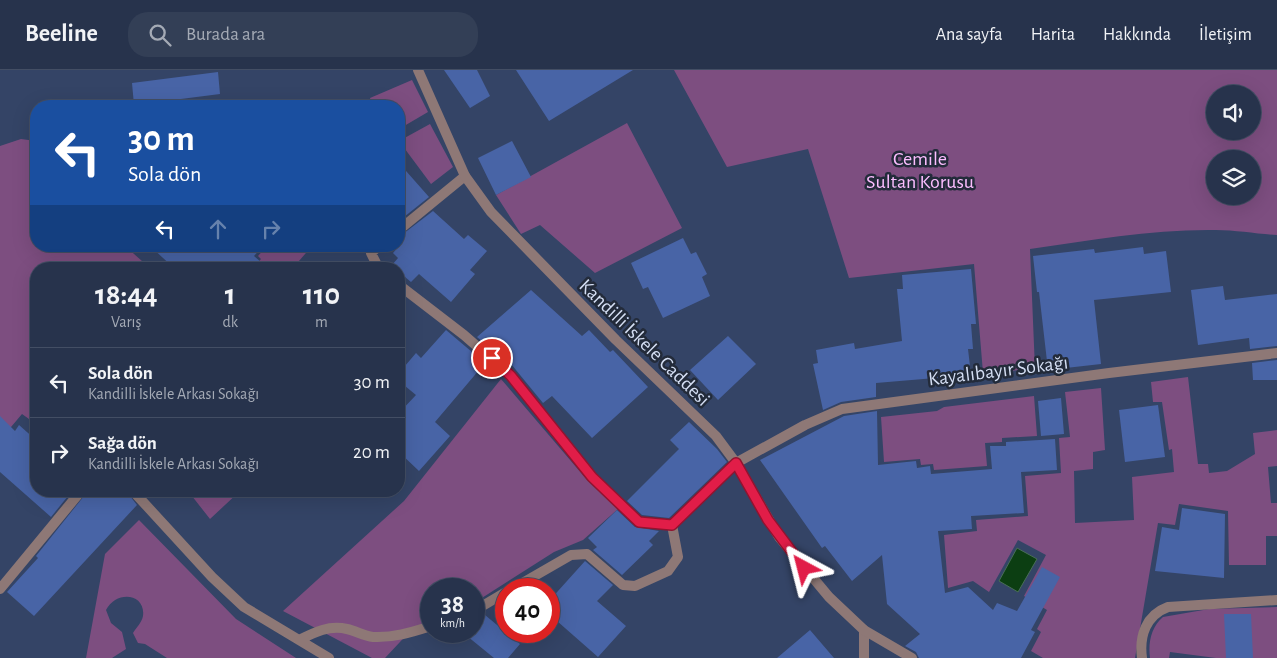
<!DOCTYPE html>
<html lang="tr">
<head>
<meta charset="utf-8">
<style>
  body { margin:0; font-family:"Alegreya Sans",sans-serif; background:#333f56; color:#f1f3f6; height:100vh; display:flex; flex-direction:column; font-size:19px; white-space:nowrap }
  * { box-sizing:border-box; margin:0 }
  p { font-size:16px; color:#a4aab5 }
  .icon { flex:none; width:28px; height:28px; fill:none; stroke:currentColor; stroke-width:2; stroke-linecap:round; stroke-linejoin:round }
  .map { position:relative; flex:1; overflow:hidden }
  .side { position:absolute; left:30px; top:192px; width:375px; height:235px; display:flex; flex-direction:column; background:#27334c; border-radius:20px; box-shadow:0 5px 20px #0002,0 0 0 1px #434e64 }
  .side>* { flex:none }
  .hud { position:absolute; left:30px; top:30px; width:375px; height:152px; border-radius:20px; box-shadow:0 5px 20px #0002,0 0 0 1px #434e64; background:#1a4fa0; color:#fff; overflow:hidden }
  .buttons { position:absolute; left:1206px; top:15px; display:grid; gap:10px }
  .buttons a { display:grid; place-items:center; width:55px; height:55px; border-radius:50%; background:#27334c; box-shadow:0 5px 20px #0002,0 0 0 1px #434e64; font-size:25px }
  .speed { position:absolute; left:420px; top:508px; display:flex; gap:10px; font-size:25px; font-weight:700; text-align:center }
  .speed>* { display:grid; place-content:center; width:65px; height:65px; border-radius:50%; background:#27334c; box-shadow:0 5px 20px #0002,0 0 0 1px #434e64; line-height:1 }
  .speed small { font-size:12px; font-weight:400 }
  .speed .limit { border:8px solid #d22; background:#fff; color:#111 }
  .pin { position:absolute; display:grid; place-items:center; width:42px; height:42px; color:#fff; margin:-21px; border:2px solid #fff; border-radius:50%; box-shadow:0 1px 5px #0007 }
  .me { position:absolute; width:55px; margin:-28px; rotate:322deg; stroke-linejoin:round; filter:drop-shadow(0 0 4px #0008) }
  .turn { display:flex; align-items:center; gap:18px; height:105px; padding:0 15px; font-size:22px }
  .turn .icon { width:65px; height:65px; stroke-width:2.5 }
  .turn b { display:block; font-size:35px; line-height:42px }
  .lanes { display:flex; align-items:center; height:48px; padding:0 15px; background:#0003; justify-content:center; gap:25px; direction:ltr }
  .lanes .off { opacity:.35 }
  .eta { display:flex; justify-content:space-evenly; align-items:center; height:85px; text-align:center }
  .eta b { font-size:30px; font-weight:600; line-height:35px }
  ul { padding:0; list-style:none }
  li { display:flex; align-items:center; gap:15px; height:70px; padding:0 15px; border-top:1px solid #434e64 }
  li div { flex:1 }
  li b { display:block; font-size:19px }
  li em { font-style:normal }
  header { display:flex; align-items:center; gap:30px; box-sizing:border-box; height:70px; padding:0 25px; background:#27334c; border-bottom:1px solid #434e64 }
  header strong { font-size:24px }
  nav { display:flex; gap:28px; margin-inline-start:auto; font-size:18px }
  .search { width:350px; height:45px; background:#333f56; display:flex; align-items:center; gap:12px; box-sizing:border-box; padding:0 18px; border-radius:20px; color:#a4aab5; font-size:19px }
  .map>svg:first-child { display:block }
</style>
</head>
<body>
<header>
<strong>Beeline</strong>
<div class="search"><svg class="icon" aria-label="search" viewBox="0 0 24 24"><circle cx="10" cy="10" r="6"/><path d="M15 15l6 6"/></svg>Burada ara</div>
<nav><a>Ana sayfa</a><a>Harita</a><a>Hakkında</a><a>İletişim</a></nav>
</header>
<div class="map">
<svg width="1277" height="588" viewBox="0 0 1277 588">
  <rect width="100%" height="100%" fill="#344466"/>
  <path fill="#7d4e80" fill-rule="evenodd" d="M674,0H1277V165C1257,164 1236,160 1216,160C1154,159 1092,170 1030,179L1035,299L983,303L974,194L849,208L808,79L727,97ZM1215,24H1252V61H1215ZM1215,89H1252V126H1215Z
    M412,10L428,42L399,59V36H372L370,28Z
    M627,53L682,158L595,203L540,155L521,164L496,125Z
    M430,54L453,97L431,114L399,71Z
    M21,69L36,71V176H125L151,199H36V354L22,344L0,370V76Z
    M267,176H312L292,199H252L261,189L258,186Z
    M1188,307L1198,394H1208L1209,403L1227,401L1255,384L1253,363L1277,360V396L1268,397L1271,433H1277V466H1266V495H1229L1228,441L1179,434L1175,455L1158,453L1135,588H1043L1031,581L1041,562L1037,559L1047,540L1024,526L1046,485L1018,470L989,522L973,511L948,518L944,465L977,461L976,450L1028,446L1025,406L1061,403L1059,368L1070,367L1065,322L1101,318L1105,380L1093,382V399L1074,401L1075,453L1134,450L1132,407L1174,402L1172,379L1169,380L1162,332H1153L1151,312Z
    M501,309L588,411L618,439L583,470L554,482L474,533V519H431V552L414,557L385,588H372L283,541L404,431Z
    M1034,326L1037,366L1002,368V372L985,373L987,396L934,400L933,394L921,395L920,389L884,392L881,347L937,341L944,337Z
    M188,421H240L210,449Z
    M139,450L236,549L296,588H167L145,574L138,573L133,563C136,558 142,552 143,546C146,523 116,520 106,540L111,553L122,562L126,579L112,588H86L105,484Z
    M1277,537V588H1216L1170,582L1169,588H1150C1148,573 1151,557 1163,547L1209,539Z"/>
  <path fill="#0c3e12" stroke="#486e56" d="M1017,478L1037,489L1018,522L999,511Z"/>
  <path fill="#4864a6" d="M444,0H477L490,26L470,38Z
    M516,0H633L549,51Z
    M218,2L220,24L134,35L132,13Z
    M512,71L531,107L496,125L478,88Z
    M399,93L429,127L399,151Z
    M433,141L464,169L468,165L487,181L470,200L475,204L451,232L419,204L411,212L399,202V199L392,195L398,188L393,183L399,176V167Z
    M683,168L691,184L696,182L707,204L702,207L710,226L663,248L648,217L643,219L631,193Z
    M150,176H263L254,186L269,199H175Z
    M1143,177L1144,184L1166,181L1171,222L1094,230L1101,294L1048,300L1039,222H1037L1033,186L1094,179L1095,183Z
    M971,199L976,254H971L973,279H968L971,305L876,313V327L841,332L823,340L813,294L818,293L816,280L854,273L855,279L902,271L897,219H903L902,205Z
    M1223,216L1225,230L1277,224V276L1250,279L1249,268L1198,275L1191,220Z
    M531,220L582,266L589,260L610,282L613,280L648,317L592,368L552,326L543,333L498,278L494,282L477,267Z
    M446,260L485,293L435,352L450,366L419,401L399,382V343L416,325L399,311V303L416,283L421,288Z
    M728,266L756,294L718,330L690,300Z
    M1277,290V310H1253L1252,293Z
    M1061,328L1064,364L1041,366L1038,331Z
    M1158,335L1165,387L1125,392L1119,340Z
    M877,341L878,395L916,391L917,398L930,396L931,404L992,399L990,376H1006V372L1055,369L1057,400L1021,402L1024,443L971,446L972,459L938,461L945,523L968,517L993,540L997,533L1017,541L1042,497L1060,507L1031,560L1035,562L1021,588H919L916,582L905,576L920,564L887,534L882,485L852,511L825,476L822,478L760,390L844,346Z
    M0,346L15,361L19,355L36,370V421H72L51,447L0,402Z
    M689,352L717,379L727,392L669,448L642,445L627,431L679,379L670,370Z
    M88,421H126L137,435L34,546L7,522L38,488L36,486Z
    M1182,438L1225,444L1224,508L1155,501L1162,457L1179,460Z
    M617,440L635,457L659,461L649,471L653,475L622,505L593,480L597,477L588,468Z
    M585,491L613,515L597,531L626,556L598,587L549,544V531Z
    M1224,544H1251L1253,588H1226Z
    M485,545L520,574L508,588H494L467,566L474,561V558Z
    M810,560L834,588H777Z"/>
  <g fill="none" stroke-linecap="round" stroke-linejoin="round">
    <path stroke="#8e7876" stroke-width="10" d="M399,160L465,106
      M379,199L371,183L379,176
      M399,215L464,265L511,306L592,407L639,452L672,455L736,393L805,355L842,339L1109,303L1277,283
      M133,421L212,507L244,537L329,588
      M0,519L81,421
      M512,519L571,485L587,484L623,515L635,516L668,501L678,487L672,455
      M474,541L506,522
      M299,570C315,562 329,555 347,559C356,561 364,566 373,567C394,568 412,562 431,556
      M864,588V560
      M1142,588C1139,566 1146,545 1168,537L1277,530"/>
    <path stroke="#8e7876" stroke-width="10" d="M418,0L465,106L491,142L616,270L716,366L736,393L779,467L829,527L864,560L912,588"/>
  </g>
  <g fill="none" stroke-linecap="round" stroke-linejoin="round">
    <defs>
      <path id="route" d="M492,288L511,306L592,407L639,452L672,455L736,393L768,450L804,498"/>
    </defs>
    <use href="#route" stroke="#92132f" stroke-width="12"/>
    <use href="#route" stroke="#e11d48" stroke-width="9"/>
  </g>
  <g text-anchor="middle" stroke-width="5" stroke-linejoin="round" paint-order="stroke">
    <g font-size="20" fill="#fcbdff" stroke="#232b3a">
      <text x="920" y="95">Cemile<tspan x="920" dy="23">Sultan Korusu</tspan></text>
    </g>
    <g font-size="20" fill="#d4def3" stroke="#232b3a">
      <text transform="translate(645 272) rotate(44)" y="7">Kandilli İskele Caddesi</text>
      <text transform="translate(998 300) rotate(-7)" y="7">Kayalıbayır Sokağı</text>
    </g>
  </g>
</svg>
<div class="buttons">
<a><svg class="icon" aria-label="sound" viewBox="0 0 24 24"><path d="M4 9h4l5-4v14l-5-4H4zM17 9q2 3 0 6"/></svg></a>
<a><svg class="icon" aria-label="layers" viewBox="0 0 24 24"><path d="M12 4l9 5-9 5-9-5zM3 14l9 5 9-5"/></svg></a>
</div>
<div class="speed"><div>38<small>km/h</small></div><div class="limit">40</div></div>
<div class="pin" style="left:492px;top:288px;background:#d93025"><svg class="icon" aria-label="arrive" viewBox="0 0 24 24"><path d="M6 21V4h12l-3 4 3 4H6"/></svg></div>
<svg class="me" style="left:804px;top:498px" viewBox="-20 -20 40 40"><path d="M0-17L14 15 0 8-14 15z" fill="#e11d48" stroke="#fff" stroke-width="4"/></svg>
<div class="hud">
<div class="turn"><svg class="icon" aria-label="left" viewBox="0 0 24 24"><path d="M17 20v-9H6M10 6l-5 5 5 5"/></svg><div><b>30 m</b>Sola dön</div></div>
<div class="lanes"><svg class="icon" aria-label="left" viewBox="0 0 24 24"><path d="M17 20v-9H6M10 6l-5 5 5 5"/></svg><svg class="icon off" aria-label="ahead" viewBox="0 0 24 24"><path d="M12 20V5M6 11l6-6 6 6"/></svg><svg class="icon off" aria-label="right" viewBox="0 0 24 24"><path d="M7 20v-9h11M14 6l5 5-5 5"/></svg></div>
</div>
<section class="side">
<div class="eta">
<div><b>18:44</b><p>Varış</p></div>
<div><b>1</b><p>dk</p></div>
<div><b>110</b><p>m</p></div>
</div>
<ul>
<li><svg class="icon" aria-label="left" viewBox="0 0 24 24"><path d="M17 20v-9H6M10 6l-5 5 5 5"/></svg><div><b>Sola dön</b><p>Kandilli İskele Arkası Sokağı</p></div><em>30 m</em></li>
<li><svg class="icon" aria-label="right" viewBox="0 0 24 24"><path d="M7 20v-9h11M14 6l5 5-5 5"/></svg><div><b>Sağa dön</b><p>Kandilli İskele Arkası Sokağı</p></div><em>20 m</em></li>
</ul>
</section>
</div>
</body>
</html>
